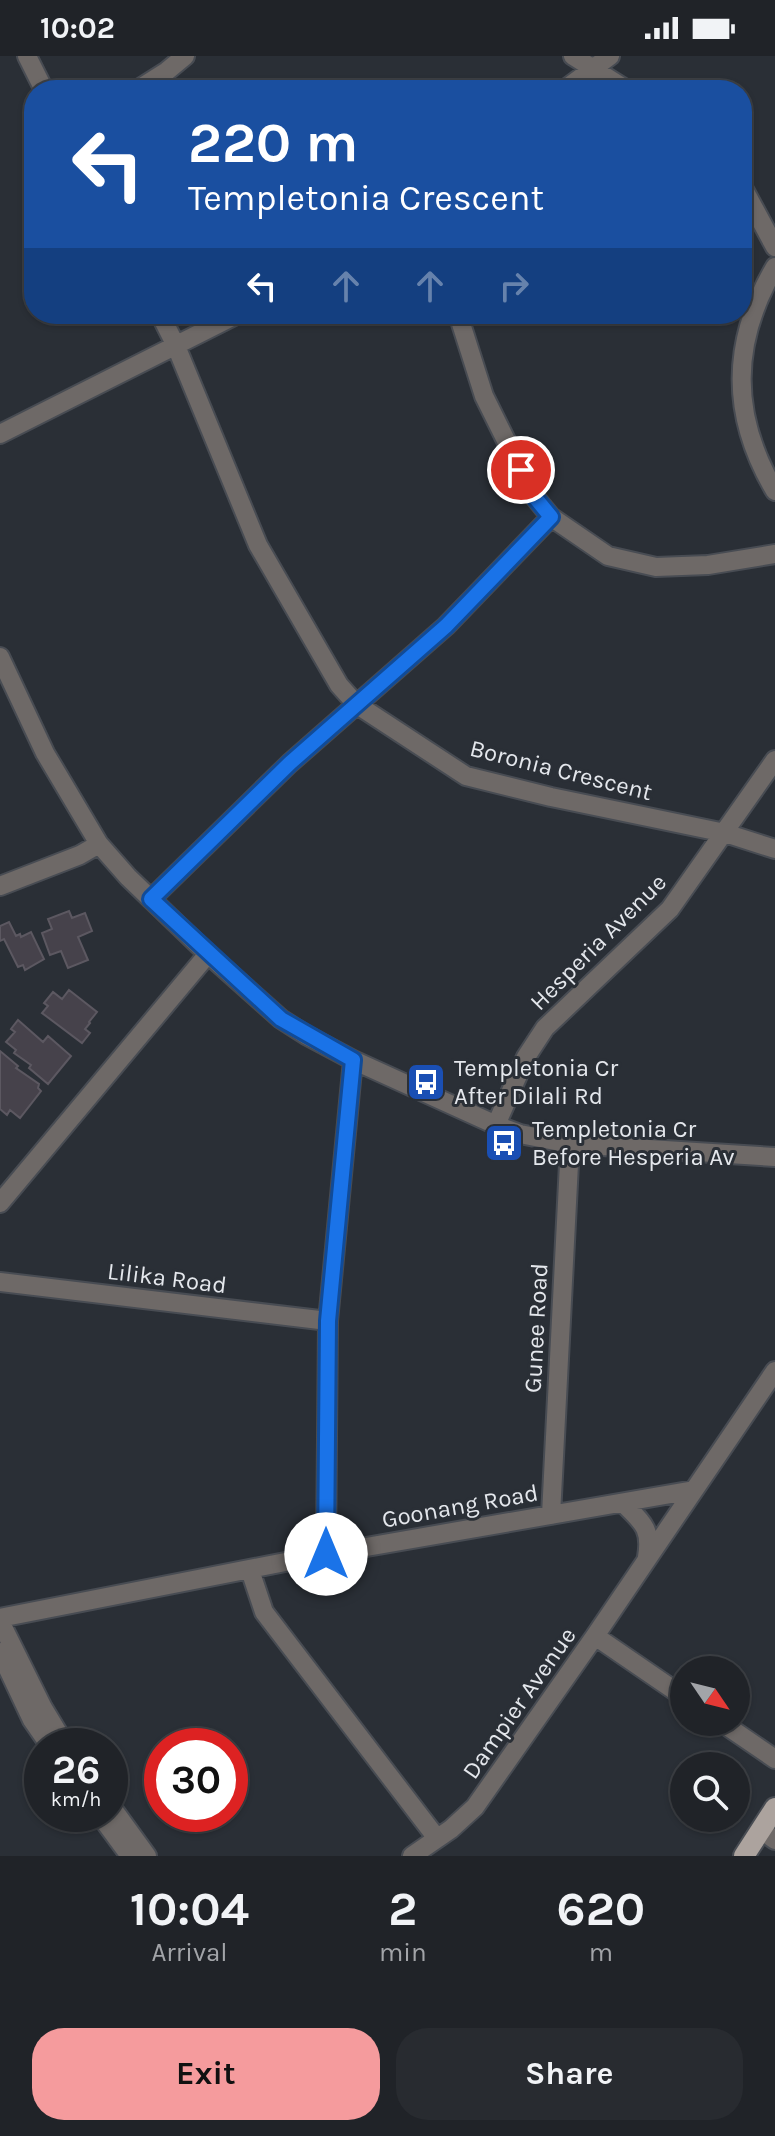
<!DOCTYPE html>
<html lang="en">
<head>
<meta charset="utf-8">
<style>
  body { margin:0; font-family:Karla,sans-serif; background:#282b30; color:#f1f3f6; height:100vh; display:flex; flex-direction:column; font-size:30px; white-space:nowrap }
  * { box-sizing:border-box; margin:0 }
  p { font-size:26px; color:#a2a4a8 }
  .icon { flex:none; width:44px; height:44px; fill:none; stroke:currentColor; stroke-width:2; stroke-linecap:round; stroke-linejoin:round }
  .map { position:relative; height:1800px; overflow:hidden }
  .details { display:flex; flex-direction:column; background:#202328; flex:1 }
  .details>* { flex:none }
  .guide { position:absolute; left:24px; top:24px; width:728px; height:244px; border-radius:32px; box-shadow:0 2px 6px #0004,0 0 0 2px #3d4045; background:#1a4fa0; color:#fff; overflow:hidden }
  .needle { width:52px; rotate:125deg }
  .controls { position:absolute; left:670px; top:1600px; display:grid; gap:16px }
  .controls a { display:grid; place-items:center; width:80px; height:80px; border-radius:50%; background:#202328; box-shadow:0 2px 6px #0004,0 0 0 2px #3d4045; font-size:40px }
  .speed { position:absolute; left:24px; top:1672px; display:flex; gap:16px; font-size:40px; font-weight:700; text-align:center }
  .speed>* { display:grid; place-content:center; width:104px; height:104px; border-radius:50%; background:#202328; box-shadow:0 2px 6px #0004,0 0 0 2px #3d4045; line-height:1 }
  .speed small { font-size:20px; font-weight:400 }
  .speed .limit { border:12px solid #d22; background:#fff; color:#111 }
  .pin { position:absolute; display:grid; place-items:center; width:68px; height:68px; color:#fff; margin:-34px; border:4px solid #fff; border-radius:50%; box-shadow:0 2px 8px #0007 }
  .me { position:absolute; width:88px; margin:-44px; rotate:0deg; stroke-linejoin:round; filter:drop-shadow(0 0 6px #0008) }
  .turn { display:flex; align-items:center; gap:28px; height:168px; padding:0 32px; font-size:36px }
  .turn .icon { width:104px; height:104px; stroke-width:2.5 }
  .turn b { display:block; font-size:56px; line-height:68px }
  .lanes { display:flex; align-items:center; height:76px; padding:0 32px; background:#0003; justify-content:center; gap:40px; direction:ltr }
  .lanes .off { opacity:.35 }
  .eta { display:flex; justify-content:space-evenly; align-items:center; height:136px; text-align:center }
  .eta b { font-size:48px; font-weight:700; line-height:56px }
  .cta { display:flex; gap:16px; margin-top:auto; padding:16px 32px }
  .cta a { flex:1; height:92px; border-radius:32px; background:#f59b9d; color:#111; font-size:32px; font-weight:700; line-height:92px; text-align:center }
  .cta a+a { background:#282b30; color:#f1f3f6 }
  .status { display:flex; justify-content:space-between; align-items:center; height:56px; padding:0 40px; background:#202328; direction:ltr }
  .status svg { height:22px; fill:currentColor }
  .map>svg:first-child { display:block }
</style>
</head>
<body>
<div class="status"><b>10:02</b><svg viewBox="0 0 49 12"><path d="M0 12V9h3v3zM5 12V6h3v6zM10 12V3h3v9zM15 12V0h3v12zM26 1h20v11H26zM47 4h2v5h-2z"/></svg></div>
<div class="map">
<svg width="775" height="1800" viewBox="0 0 775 1800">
  <rect width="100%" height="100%" fill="#2a2f36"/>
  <path fill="#46424b" stroke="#5c5861" stroke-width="2" d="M69,855L72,862L85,857L92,875L78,881L88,904L68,912L61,895L50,899L42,877L52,873L48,863Z
    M9,866L16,880L20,878L21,881L31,876L44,903L25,914L23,909L18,911L4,883L0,885V870Z
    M69,934L97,956L89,966L90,967L85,973L90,977L82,987L42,957L48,950L44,947L53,936L62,943Z
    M18,964L43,986L48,980L71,1000L48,1028L29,1012L31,1009L14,997L16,994L6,986L15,976L11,973Z
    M0,995L18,1010L16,1012L39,1028L38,1032L41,1035L20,1062L10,1054L7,1059L0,1053Z"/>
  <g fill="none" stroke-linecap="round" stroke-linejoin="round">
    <defs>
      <path id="minor" d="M27,0L44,34
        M573,0L627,34
        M137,34L167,15L185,0
        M564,34L610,0
        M742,130L775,191
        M775,211C731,286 730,359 775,435
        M160,258L176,290L258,489L339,629L356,648L466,720L551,741L725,777L775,793
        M458,258L484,340L533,439L551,461L608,500L656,511L708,509L775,498
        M0,378L238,258
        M0,601L45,697L99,788L128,821L208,898L281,963L306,979L353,1004L496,1069L520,1078L570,1088L775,1101
        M0,830L80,799L99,788
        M151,843L290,707L446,570L551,461
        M496,1069L526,1001L545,972L670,853L775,704
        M0,1147L208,898
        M0,1226L328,1265
        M623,1447C642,1466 652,1472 647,1501
        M551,1459L570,1088
        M326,1498L328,1265L353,1004
        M250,1514L264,1556L436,1781
        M0,1562L326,1498L694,1434
        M0,1565L43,1652L66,1690
        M595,1580L684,1641
        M0,1596L32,1664L50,1690
        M721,1666L775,1703
        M110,1749L147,1800
        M99,1758L130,1800
        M761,1774L775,1784
        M412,1800L451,1773L475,1751L595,1580L775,1315"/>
      <path id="major" d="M744,1800L775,1752"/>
    </defs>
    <use href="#minor" stroke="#484c53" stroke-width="22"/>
    <use href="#major" stroke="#484c53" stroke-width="24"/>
    <use href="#minor" stroke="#6e6967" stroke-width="18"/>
    <use href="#major" stroke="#aca39e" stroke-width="20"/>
  </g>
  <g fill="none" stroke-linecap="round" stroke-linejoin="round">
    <defs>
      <path id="route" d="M326,1498L328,1265L353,1004L281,963L151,843L290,707L446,570L551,461L533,439L521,414"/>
    </defs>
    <use href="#route" stroke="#114b97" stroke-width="20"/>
    <use href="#route" stroke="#1a73e8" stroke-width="14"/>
  </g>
  <defs>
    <symbol id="bus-square" viewBox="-11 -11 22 22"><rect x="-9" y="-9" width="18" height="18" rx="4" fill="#1a4fb4" stroke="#2a2f36"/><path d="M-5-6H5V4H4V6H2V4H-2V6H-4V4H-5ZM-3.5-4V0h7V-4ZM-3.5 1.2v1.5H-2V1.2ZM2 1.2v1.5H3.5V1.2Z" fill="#fff"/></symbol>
  </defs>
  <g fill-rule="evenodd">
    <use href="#bus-square" x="404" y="1004" width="44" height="44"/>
    <use href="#bus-square" x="482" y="1065" width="44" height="44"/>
  </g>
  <g text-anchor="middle" stroke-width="6" stroke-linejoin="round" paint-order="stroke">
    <g font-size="24" fill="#e4e7ec" stroke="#2a2f36">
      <text transform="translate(561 714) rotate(14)" y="8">Boronia Crescent</text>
      <text transform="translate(598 886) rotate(-45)" y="8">Hesperia Avenue</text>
      <text transform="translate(167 1222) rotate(7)" y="8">Lilika Road</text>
      <text transform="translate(536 1272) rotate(-87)" y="8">Gunee Road</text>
      <text transform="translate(460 1450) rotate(-10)" y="8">Goonang Road</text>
      <text transform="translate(519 1647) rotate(-55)" y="8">Dampier Avenue</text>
    </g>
    <g font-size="24" fill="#e4e7ec" stroke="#2a2f36" text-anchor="start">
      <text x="454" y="1020">Templetonia Cr<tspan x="454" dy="28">After Dilali Rd</tspan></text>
      <text x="532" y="1081">Templetonia Cr<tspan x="532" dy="28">Before Hesperia Av</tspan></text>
    </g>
  </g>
</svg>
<div class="controls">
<a><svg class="needle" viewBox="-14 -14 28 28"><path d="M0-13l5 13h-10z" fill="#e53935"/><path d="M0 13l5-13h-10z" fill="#a2a4a8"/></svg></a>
<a><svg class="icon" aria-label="search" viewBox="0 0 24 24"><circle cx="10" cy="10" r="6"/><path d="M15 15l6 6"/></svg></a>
</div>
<div class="speed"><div>26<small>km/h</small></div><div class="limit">30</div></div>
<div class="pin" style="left:521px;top:414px;background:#d93025"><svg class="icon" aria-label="arrive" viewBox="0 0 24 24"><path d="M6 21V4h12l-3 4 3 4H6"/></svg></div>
<svg class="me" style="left:326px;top:1498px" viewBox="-20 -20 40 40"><circle r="19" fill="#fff"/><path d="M0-13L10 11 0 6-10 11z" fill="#1a73e8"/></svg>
<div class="guide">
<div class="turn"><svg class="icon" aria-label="left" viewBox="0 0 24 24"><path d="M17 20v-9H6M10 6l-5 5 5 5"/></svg><div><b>220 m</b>Templetonia Crescent</div></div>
<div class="lanes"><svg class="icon" aria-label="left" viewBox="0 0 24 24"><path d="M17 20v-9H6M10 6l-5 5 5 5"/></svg><svg class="icon off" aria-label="ahead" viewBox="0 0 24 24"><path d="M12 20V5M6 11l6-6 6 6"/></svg><svg class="icon off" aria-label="ahead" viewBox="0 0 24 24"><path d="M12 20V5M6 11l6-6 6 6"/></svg><svg class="icon off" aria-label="right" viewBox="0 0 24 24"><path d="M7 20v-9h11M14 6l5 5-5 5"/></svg></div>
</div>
</div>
<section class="details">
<div class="eta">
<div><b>10:04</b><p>Arrival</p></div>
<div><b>2</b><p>min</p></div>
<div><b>620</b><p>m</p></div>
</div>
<div class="cta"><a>Exit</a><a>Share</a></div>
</section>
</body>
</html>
